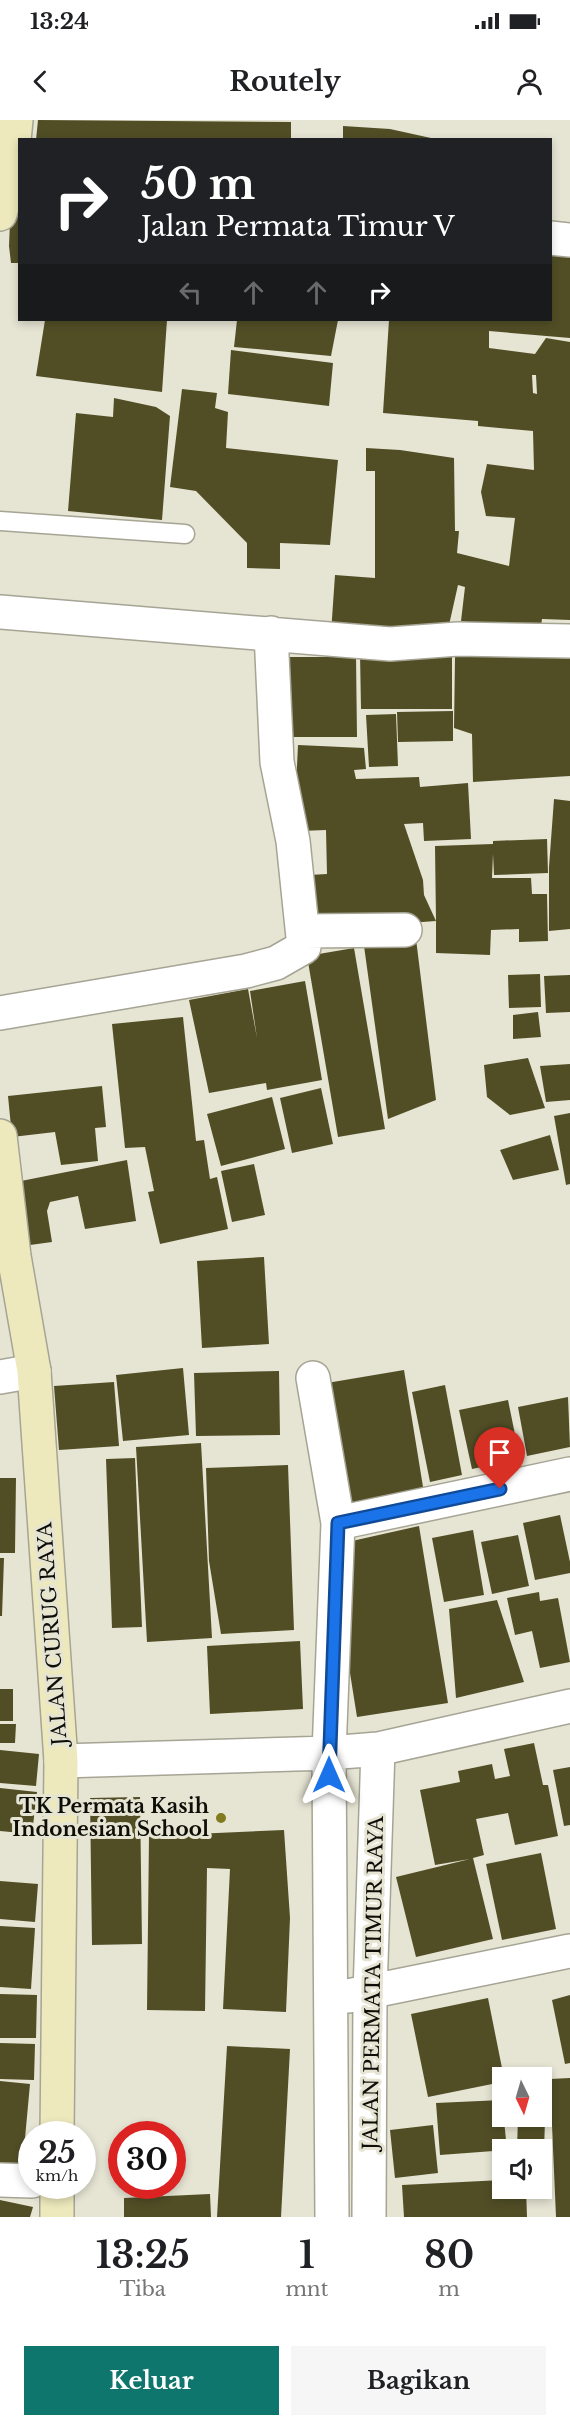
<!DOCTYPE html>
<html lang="id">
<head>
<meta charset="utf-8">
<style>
  body { margin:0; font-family:"Libre Baskerville",serif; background:#f6f6f6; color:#202124; height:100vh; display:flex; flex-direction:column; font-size:22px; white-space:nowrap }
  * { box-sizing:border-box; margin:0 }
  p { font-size:20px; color:#757577 }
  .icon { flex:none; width:33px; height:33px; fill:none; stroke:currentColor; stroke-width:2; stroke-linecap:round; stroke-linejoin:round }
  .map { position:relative; height:2097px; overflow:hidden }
  .sheet { display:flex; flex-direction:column; background:#fff; flex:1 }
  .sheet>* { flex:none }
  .banner { position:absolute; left:18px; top:18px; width:534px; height:183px; border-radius:0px; box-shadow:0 3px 9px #0003; background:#202124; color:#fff; overflow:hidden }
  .needle { width:39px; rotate:175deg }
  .buttons { position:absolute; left:492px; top:1947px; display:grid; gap:12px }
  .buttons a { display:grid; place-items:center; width:60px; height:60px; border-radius:0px; background:#fff; box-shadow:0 3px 9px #0003; font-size:30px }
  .speed { position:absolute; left:18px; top:2001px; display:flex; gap:12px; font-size:30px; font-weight:700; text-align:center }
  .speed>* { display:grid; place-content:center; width:78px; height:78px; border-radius:50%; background:#fff; box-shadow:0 3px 9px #0003; line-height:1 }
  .speed small { font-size:15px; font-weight:400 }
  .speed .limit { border:9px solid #d22; background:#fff; color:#111 }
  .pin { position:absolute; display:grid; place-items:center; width:51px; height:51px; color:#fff; margin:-62px -26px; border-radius:50% 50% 50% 0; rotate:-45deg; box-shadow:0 0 6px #0007 }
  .pin .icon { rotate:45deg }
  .me { position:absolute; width:66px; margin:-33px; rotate:0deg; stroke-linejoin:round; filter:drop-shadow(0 0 4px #0008) }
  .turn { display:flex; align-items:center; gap:21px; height:126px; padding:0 24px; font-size:27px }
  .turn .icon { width:78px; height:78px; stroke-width:2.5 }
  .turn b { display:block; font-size:42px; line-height:51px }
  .lanes { display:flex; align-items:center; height:57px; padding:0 24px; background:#0003; justify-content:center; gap:30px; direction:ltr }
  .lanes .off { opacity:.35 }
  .eta { display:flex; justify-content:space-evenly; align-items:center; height:102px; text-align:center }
  .eta b { font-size:36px; font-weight:700; line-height:42px }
  .action { display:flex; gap:12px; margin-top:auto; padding:12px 24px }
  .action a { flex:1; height:69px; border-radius:0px; background:#0f766e; color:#fff; font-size:24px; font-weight:700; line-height:69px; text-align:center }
  .action a+a { background:#f6f6f6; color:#202124 }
  .status { display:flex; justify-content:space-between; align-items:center; height:42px; padding:0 30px; background:#fff; direction:ltr }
  .status svg { height:16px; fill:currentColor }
  header { display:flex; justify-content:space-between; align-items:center; height:78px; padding:0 24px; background:#fff; font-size:27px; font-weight:700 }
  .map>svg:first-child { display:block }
</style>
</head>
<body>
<div class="status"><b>13:24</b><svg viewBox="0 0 49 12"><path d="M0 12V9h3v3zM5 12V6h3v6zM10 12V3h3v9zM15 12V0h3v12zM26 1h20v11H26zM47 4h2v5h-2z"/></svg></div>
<header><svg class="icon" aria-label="back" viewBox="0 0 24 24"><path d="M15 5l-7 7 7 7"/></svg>Routely<svg class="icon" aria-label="person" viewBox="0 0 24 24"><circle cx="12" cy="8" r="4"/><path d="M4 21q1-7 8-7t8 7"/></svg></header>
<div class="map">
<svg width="570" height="2097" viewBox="0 0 570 2097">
  <rect width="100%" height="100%" fill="#e6e4d3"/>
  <path fill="#514e26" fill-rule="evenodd" d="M38,0L291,2V20H36Z
    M343,6L390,9L440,20H343Z
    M20,75V143H11L9,126L11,77Z
    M550,134H570V218L489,211V228L535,234L546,218L570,222V500L542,499L540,513L461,501L465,467L458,465L447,514L331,513L335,455L375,458V351H366V328L400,330L454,338L455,411H459L457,433L509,446L515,398L486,396L481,372L487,344L534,350L533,311L478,306V301L383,293L389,200H550ZM532,255H536L537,274L533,273Z
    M45,200H167L162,272L36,256Z
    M237,200H338L331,236L234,227Z
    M231,230L333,243L329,286L228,274Z
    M182,269L217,273L215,288L228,292L226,328L338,340L330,425L280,423V449L247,448V423L196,371L170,367Z
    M114,278L156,287L170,296L162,400L68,391L76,293L113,297Z
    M463,530L570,539V656L473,662L472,614L454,608L455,537Z
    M452,532V589H361L360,533Z
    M289,537H356L357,617H289Z
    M453,591V621L398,622L397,592Z
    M396,594L398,646L369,647L366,595Z
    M298,625L364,628L366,649L354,650L356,659L419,657L420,667L468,663L471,719L424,721L423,703L404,704L423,760L424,775L436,801L435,726L493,724V721L547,719L548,753L494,755L493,734L492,758H531L532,774H547L548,821L519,822V809L491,810L490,835L436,833V801L381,805L319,806L309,755L327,754L326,710L300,711L296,667Z
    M554,679L570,681V809L549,811V747Z
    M416,819L436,980L388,999L364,826Z
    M354,828L385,1009L338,1017L307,836Z
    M540,854L541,887L509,888L508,855Z
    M570,855V892L546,893L544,856Z
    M305,861L322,960L267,970L266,963L209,973L189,880L248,869L257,918L250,871Z
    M538,892L541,917L513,919V895Z
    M183,897L196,1021L204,1020L210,1059L217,1057L228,1109L160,1124L148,1072L154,1071L145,1027L125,1028L112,904Z
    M528,938L545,988L510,995L487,977L484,945Z
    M570,944V980L546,982L540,946Z
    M102,966L106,1007L95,1008L98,1041L61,1045L55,1012L12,1017L8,976Z
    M321,968L333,1024L292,1033L280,978Z
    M272,977L285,1029L221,1046L207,994Z
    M570,993V1064L566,1065L554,996Z
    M550,1015L559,1050L513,1060L500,1030Z
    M127,1040L136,1101L85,1109L78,1076L50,1082L47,1091L52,1122L30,1125L21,1061Z
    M254,1044L265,1095L232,1102L221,1051Z
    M264,1137L269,1224L202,1228L197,1141Z
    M183,1248L189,1315L123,1321L116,1255Z
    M404,1250L424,1373L341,1386L321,1264Z
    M279,1251L280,1315L196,1316L194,1253Z
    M114,1262L119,1326L59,1330L54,1266Z
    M445,1265L462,1355L430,1362L412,1272Z
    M568,1277L570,1327L527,1336L518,1287Z
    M508,1280L520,1339L472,1349L459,1290Z
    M201,1323L212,1518L147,1522L136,1327Z
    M135,1338L142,1507L112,1508L106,1339Z
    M288,1345L294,1510L221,1514L209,1441L206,1348Z
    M0,1358H16L15,1433H0Z
    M560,1395L570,1442V1453L535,1460L523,1403Z
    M419,1406L448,1583L357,1597L343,1509V1423Z
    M473,1410L484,1475L444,1482L432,1418Z
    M518,1415L529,1466L492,1474L481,1422Z
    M0,1438H4L2,1496H0Z
    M539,1472L540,1481L558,1478L570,1542L540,1548L532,1511L515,1515L507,1478Z
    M497,1480L524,1562L456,1578L449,1489Z
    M300,1521L303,1589L210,1594L207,1526Z
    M0,1569H13V1601H0Z
    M0,1604H16L15,1623H0Z
    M534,1623L543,1665H548L558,1716L515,1725L508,1693L476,1699L484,1735L473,1738L493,1819L416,1837L396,1757L470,1739L435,1745L420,1670L460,1662L458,1651L492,1644L495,1659L510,1656L504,1629Z
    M0,1630L39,1634L36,1666L0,1663Z
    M570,1647V1705L564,1706L553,1650Z
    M0,1668L37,1672L32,1714L0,1711Z
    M140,1677L142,1824L92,1825L90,1678Z
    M284,1710L290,1798L286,1892L223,1889L230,1749L207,1748L205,1891L147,1890L149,1716Z
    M541,1733L556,1809L502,1820L486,1744Z
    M0,1761L38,1764L35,1802L0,1799Z
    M0,1806L35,1808L31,1869L0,1867Z
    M0,1874L37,1875L36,1918H0Z
    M570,1875V1943L565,1944L552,1880Z
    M488,1878L504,1958L502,1962L428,1977L411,1894Z
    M0,1923L35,1924L34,1960L0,1959Z
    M227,1926L290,1929L281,2097H217Z
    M570,1958V2097H556L550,1959Z
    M0,1961L30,1964L22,2051L0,2049Z
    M542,1968H546L544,2031L542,2030H517L518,1996H542Z
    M502,1980L507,2030L440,2035L436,1983Z
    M433,2005L438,2053L395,2058L390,2010Z
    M502,2060V2068H526L527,2097H404L402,2065Z
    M210,2074L211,2097H124V2078Z
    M0,2080L33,2087L30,2097H0Z"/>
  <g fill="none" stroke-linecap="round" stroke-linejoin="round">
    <defs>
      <path id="lane" d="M0,401L185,414"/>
      <path id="street" d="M550,118L570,120
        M0,492L390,524L458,519L570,521
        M304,811L405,810
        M0,893L246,851L276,843L304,827L293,721L277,642L271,513
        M0,1257L34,1251
        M313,1258L338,1403L329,1633L332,2097
        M338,1403L570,1354
        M61,1641L329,1633L378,1629L570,1586
        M348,1876L570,1831
        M0,2060L32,2061
        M369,2097L370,1873L378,1629"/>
      <path id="secondary" d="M0,94L10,61L16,0
        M0,1016L14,1136L34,1251L61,1641L57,2014
        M57,2066V2097"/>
    </defs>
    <use href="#lane" stroke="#a6a494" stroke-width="21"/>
    <use href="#street" stroke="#a6a494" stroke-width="36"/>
    <use href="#secondary" stroke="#a6a494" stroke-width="36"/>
    <use href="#lane" stroke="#fff" stroke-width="18"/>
    <use href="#street" stroke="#fff" stroke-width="33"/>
    <use href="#secondary" stroke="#ede9bc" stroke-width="33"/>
  </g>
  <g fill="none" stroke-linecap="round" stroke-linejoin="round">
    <defs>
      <path id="route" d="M329,1655L338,1403L500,1369"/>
    </defs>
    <use href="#route" stroke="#114b97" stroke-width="15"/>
    <use href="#route" stroke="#1a73e8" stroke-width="10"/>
  </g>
  <circle fill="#827a1f" stroke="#e6e4d3" stroke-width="2" cx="221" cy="1698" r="6"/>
  <g text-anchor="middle" stroke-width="6" stroke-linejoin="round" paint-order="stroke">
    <g font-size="20" fill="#0e0e08" stroke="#e6e4d3">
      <text transform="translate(52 1514) rotate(-94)" y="7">JALAN CURUG RAYA</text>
      <text transform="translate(373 1863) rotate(-89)" y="7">JALAN PERMATA TIMUR RAYA</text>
    </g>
    <g font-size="20" font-weight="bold" fill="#0e0e08" stroke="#e6e4d3" text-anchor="end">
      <text x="209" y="1693">TK Permata Kasih<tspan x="209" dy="23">Indonesian School</tspan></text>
    </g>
  </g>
</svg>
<div class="buttons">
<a><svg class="needle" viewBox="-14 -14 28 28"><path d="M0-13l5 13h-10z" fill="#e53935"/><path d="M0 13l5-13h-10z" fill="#757577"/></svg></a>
<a><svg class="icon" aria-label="sound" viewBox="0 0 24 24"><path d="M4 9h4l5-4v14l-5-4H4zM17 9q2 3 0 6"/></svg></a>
</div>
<div class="speed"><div>25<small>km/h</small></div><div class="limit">30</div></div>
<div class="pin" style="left:500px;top:1369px;background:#d93025"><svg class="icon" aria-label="arrive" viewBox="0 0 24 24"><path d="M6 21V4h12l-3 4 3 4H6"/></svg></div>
<svg class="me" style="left:329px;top:1655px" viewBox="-20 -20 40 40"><path d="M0-17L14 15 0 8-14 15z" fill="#1a73e8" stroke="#fff" stroke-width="4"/></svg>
<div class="banner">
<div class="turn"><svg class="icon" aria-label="right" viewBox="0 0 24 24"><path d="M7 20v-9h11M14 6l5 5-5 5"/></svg><div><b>50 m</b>Jalan Permata Timur V</div></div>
<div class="lanes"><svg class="icon off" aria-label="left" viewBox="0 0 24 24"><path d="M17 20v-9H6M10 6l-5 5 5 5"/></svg><svg class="icon off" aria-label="ahead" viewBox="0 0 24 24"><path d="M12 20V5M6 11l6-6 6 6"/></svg><svg class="icon off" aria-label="ahead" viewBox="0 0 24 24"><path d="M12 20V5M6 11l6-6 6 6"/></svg><svg class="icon" aria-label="right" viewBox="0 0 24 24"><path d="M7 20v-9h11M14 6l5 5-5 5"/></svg></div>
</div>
</div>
<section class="sheet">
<div class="eta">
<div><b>13:25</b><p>Tiba</p></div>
<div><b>1</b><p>mnt</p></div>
<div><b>80</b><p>m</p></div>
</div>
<div class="action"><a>Keluar</a><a>Bagikan</a></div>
</section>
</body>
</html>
